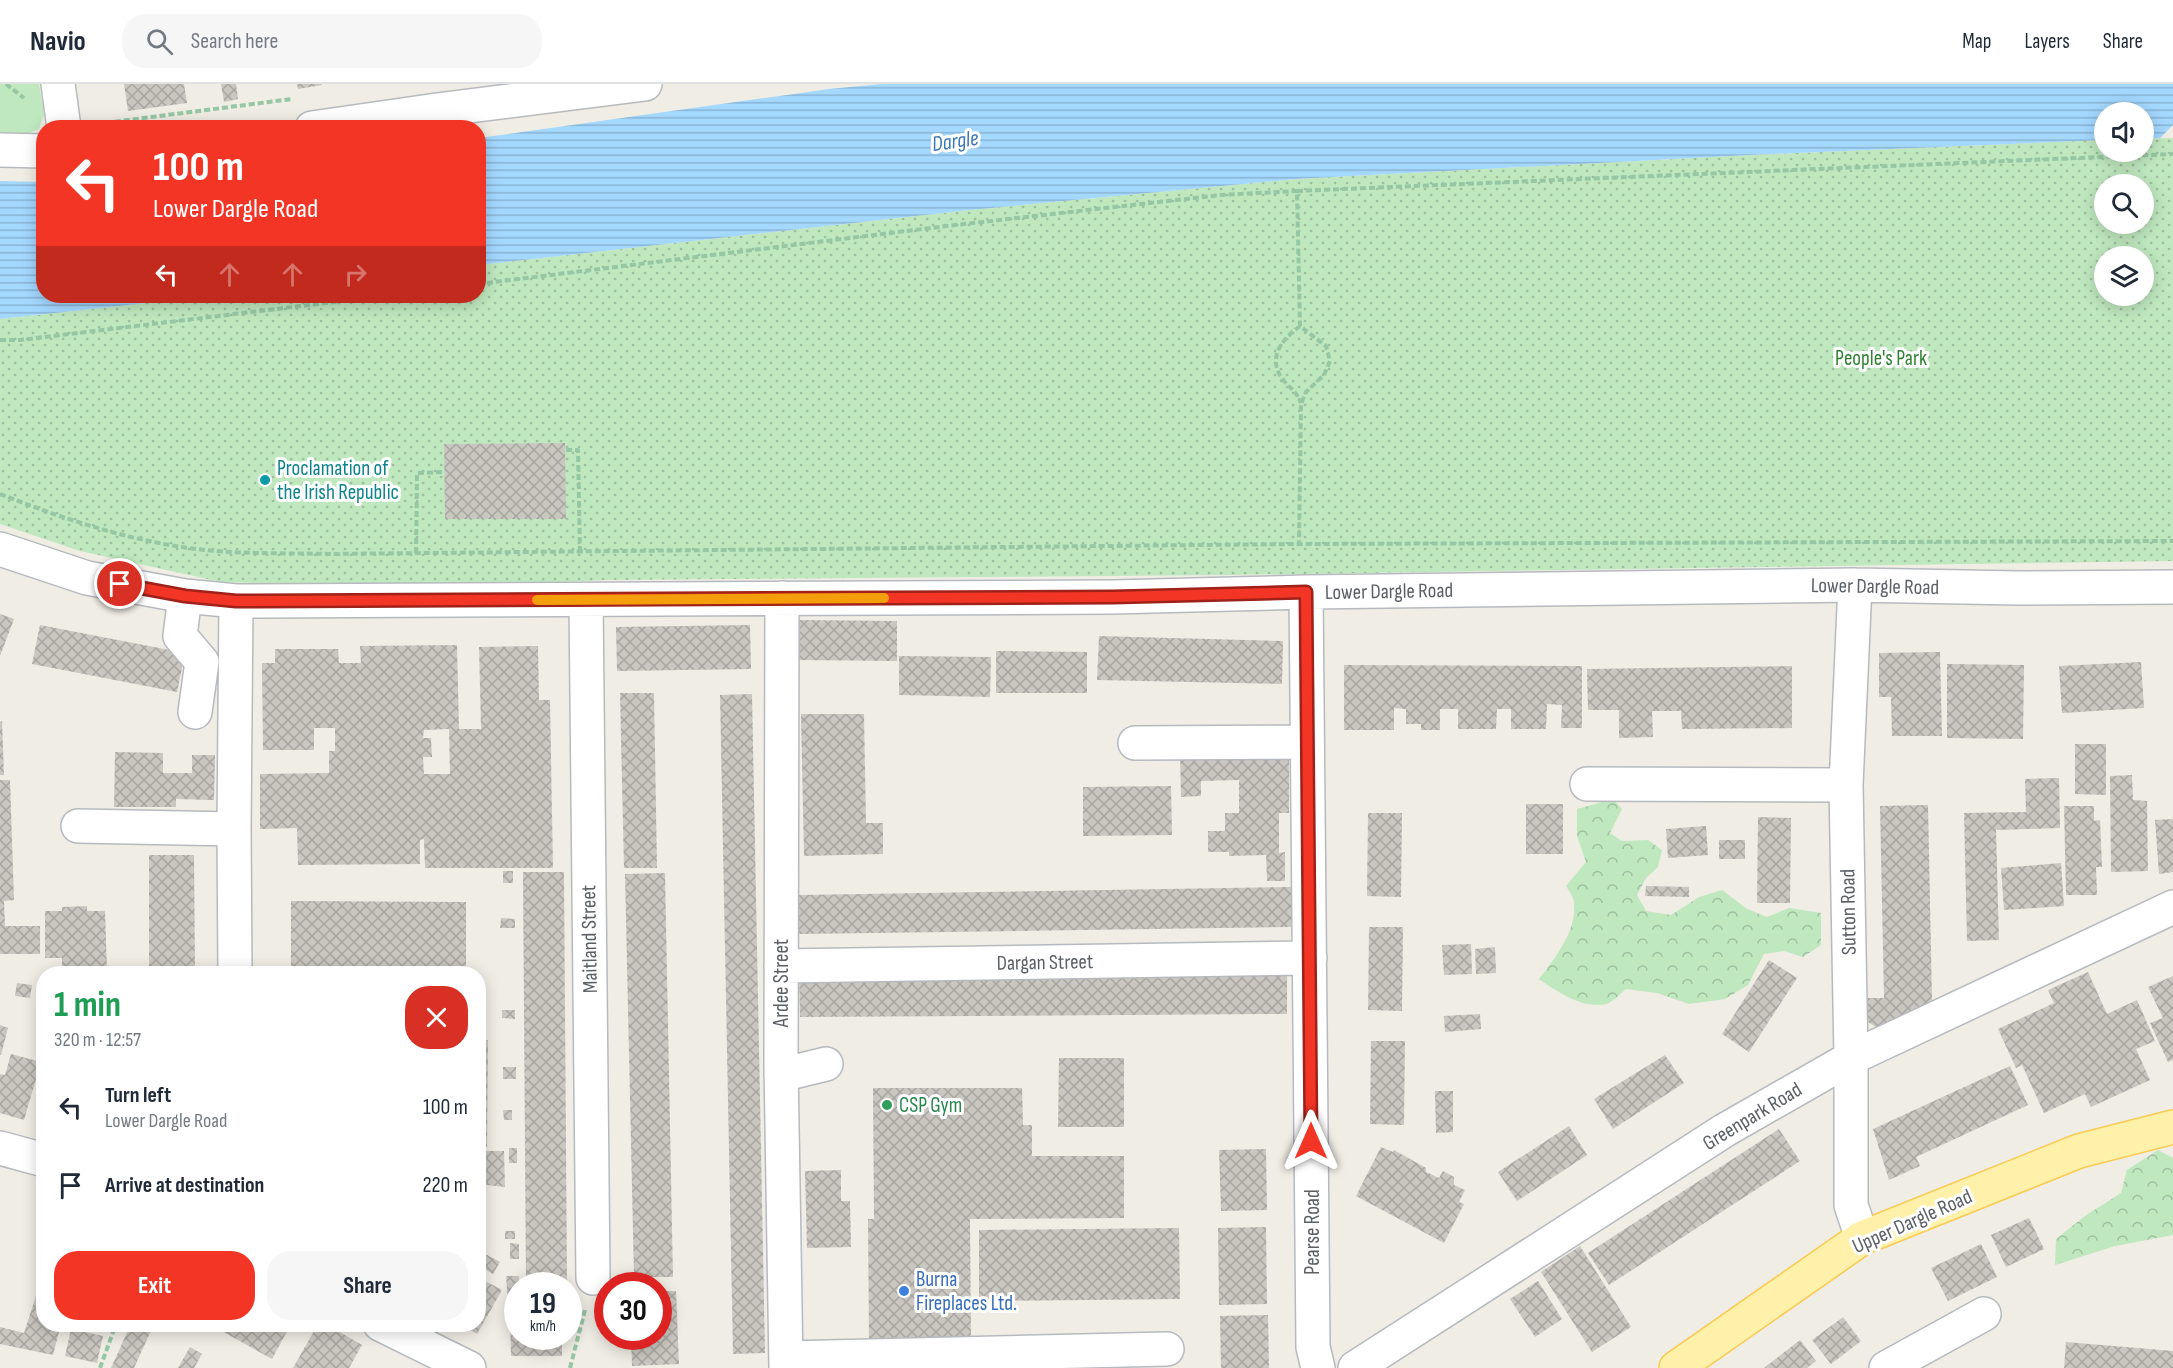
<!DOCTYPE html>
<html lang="en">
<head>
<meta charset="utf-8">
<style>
  body { margin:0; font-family:"Sofia Sans Condensed",sans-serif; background:#f6f6f7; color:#1f2937; height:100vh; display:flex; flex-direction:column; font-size:22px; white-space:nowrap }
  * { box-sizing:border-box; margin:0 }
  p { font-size:20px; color:#747a83 }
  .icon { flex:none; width:33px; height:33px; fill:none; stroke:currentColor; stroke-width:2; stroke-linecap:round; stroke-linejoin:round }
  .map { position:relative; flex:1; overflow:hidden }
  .details { position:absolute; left:36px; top:882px; width:450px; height:366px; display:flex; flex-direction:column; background:#fff; border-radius:24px; box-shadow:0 3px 15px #0003 }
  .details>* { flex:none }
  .guide { position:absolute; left:36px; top:36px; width:450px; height:183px; border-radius:24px; box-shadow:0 3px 15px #0003; background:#f33526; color:#fff; overflow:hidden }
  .buttons { position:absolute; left:2094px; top:18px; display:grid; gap:12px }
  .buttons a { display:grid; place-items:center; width:60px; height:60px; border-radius:50%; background:#fff; box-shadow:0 3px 15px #0003; font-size:30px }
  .speed { position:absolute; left:504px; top:1188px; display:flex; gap:12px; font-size:30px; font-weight:700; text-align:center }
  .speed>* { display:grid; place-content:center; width:78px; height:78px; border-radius:50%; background:#fff; box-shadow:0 3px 15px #0003; line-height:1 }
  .speed small { font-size:15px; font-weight:400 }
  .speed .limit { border:9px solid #d22; background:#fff; color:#111 }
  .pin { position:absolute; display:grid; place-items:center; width:51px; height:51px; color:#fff; margin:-26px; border:3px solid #fff; border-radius:50%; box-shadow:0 2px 6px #0007 }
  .me { position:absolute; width:66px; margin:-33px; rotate:0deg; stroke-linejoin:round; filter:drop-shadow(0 0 4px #0008) }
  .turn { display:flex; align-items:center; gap:21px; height:126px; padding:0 18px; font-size:27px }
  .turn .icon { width:78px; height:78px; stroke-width:2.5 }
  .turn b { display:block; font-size:42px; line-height:51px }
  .lanes { display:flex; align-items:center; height:57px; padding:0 18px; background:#0003; justify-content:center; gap:30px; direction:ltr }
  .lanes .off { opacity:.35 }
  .round { display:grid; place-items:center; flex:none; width:63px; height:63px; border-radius:24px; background:#f6f6f7 }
  .head { display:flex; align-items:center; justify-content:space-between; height:102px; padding:0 18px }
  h1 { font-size:36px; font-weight:700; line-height:45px; color:#1e9e55 }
  .action { display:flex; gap:12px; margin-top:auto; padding:12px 18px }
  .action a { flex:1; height:69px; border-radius:24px; background:#f33526; color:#fff; font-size:24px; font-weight:700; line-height:69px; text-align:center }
  .action a+a { background:#f6f6f7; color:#1f2937 }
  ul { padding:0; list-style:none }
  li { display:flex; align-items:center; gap:18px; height:78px; padding:0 18px }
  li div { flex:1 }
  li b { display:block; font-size:22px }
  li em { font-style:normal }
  header { display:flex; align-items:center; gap:36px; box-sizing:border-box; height:84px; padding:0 30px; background:#fff; border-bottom:2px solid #e0e1e3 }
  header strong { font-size:28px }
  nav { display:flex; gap:33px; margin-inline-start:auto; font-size:21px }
  .search { width:420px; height:54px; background:#f6f6f7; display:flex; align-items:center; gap:15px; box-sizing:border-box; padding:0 21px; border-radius:24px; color:#747a83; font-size:22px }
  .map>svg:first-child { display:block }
</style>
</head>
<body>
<header>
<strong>Navio</strong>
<div class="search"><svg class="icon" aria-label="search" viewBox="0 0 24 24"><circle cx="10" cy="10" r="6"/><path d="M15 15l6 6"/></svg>Search here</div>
<nav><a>Map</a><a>Layers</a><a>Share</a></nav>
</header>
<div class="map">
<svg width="2173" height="1284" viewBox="0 0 2173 1284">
  <defs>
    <pattern id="forest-crowns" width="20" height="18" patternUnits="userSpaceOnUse" patternTransform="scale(1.5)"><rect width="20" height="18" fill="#bfe8bf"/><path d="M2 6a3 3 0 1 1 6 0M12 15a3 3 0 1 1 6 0" fill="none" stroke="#9ebf9f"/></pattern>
    <pattern id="park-dots" width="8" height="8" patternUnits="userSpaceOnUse" patternTransform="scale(1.5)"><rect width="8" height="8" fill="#bfe8bf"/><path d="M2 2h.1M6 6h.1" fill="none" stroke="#9ebf9f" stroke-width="1.8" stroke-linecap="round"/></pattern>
    <pattern id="water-rules" width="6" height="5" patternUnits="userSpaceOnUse" patternTransform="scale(1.5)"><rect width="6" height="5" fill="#a4d8ff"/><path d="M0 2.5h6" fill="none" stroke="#89b3d2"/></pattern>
    <pattern id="building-cross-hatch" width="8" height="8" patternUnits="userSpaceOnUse" patternTransform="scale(1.5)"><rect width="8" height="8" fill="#cac7c1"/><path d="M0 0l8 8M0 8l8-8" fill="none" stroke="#a7a5a0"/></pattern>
  </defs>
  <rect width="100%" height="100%" fill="#efede4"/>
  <path fill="#bfe8bf" d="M0,0H39L44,30L39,45L21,52L0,50Z"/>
  <path fill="url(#forest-crowns)" d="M1613,715L1622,725L1610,749L1622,757L1648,756L1662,766L1658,783L1646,794L1637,811L1646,827L1671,831L1699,813L1722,806L1747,825L1767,833L1789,824L1821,829V861L1803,873L1784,867L1764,870L1748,901L1725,915L1689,920L1657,909L1626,905C1620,910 1613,918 1606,920C1582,925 1558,908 1539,895C1555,874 1577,847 1574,819C1574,813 1569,807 1566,802L1586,778L1577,752V725Z
    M2158,1066L2173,1074V1151L2115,1162L2055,1181L2056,1155L2085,1132L2121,1109L2127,1086Z"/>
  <path fill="url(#park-dots)" fill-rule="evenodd" d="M2173,54V477L1228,491L605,496L422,504L221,498L80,467L0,440V235L210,212H478L479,181L970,126L1295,95L1749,71L2104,56V68H2144V55ZM2104,100H2144V140H2104ZM2104,172H2144V212H2104Z"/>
  <path fill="url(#water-rules)" d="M882,0H2173V41L2160,54L2144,55V28H2104V56L1749,71L1295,95L970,126L479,181V54L829,5Z
    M0,97L43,98L44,212H210L0,235Z"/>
  <path fill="url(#building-cross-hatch)" fill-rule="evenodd" d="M124,0H184L187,19L128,27Z
    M221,0H236L238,15L224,18Z
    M297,0H322V1L298,5Z
    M565,359L566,435H445L444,360Z
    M0,530L14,535L0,572Z
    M796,536L897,537V577L796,576Z
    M40,541L185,569L177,608L32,580Z
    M750,541L751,585L617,587L616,543Z
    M1099,552L1283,557L1282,600L1097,596Z
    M457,561L459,645H481L479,563L538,562L539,616H550L553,784H425L424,755L420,756V780L298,781L297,744L260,745V690L329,689V667H335V644H314V666H263L262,579H275V565H338L339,579H361L360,562ZM449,645L450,690H424L423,673H432L431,654H423L424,646Z
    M996,567L1087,568V609H996Z
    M1940,568L1942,652H1892L1891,613H1879V569Z
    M899,572L991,573L990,613L899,611Z
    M2141,578L2144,624L2062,629L2059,582Z
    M1947,580L2024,581L2023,655L1947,654Z
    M1344,581L1582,582V644H1561L1562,621L1547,620L1546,645H1511V625H1497L1496,645H1458V625H1440V646H1421V640H1406V625L1394,624V646H1344Z
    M1792,582V644L1682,645L1681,627H1652L1653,653L1619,654V626H1588L1587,585Z
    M620,609H654L657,784H624Z
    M752,610L765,1269L733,1270L720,611Z
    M801,630H864L866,739H883V770L804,772Z
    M2,637L4,691H0V638Z
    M2075,660H2106V711L2075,710Z
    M1289,664V729H1279V769L1285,768V797H1267L1266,771L1229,772V768H1208V747H1225V729H1239V696L1201,697V712L1181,713L1180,665Z
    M115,668L163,669V689H192V671H215L214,716L176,715V723H114Z
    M2132,691L2133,716L2147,717L2148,787L2111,788L2110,692Z
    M2059,694L2060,744L1996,746L1999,856L1967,857L1964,729L2026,728L2025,695Z
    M0,696H10L14,816L4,817L5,842H40V870H0Z
    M1171,702L1172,751L1083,752V703Z
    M1526,720H1563V770H1526Z
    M1928,721L1932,916L1881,946L1868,938V914H1884L1880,722Z
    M2064,722H2094V737L2100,736L2102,783H2096L2097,811H2066Z
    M1368,729H1402L1401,813L1367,812Z
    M1758,733L1791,734L1790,819H1757Z
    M2173,735V788L2159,790L2155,736Z
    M1706,742L1708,771L1668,774L1666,745Z
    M1719,756H1745V775H1719Z
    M149,771H194L195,890H149Z
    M2061,779L2064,822L2004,826L2001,784Z
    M503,787H513V799H503Z
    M523,788H564L567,1202H526Z
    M665,789L673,1193H634L625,790Z
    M1646,802L1689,803V813L1645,812Z
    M1291,803V843L798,850V811Z
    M291,817L466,818V890L291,888Z
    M87,822V827H105L107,887H62V874H45V827H62V823Z
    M501,834L515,835V844H500Z
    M1369,843H1403L1402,927L1368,926Z
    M1471,860L1472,890L1444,891L1442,861Z
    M1495,863L1496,889L1476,890L1475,865Z
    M1769,876L1797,894L1749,968L1722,950Z
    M1287,888V930L800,933L799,891Z
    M2088,888L2107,930L2137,916L2155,957L2136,965L2150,996L2091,1023L2085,1010L2044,1029L2022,981L2016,984L1998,945L2054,919L2048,906Z
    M2173,892V976L2168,978L2150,939L2163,934L2148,903Z
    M17,899L32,901L30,914L15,912Z
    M502,926H515V935L502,934Z
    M1480,930L1481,945L1445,948L1444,932Z
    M0,941L8,944L1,971H0Z
    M478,956H488L487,1063H478Z
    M1371,957H1405L1404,1041L1370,1040Z
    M11,970L41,978L24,1036L0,1029V990L5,991Z
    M1665,971L1684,999L1613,1045L1594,1015Z
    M1059,974H1124V1043H1058Z
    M2010,982L2028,1021L1916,1073L1920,1082L1889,1096L1873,1045Z
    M503,983H516V995H503Z
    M873,1004H1022L1023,1041H1032V1072H1124V1134L970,1135L971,1254H869L868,1135H874Z
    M1435,1007H1453V1048L1436,1049Z
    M503,1026H512V1036H504Z
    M1569,1042L1587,1071L1517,1117L1498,1088Z
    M1779,1045L1800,1077L1609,1201L1588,1169Z
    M1381,1063L1393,1068L1394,1066L1426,1084V1088L1439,1094L1443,1087L1454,1093V1101L1465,1106L1459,1118L1464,1120L1444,1159L1356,1112Z
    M509,1064H517V1079H509Z
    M1266,1065L1267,1126L1221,1127L1219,1066Z
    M486,1067H504L505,1103L478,1100V1094L484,1082Z
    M841,1086V1117H850L851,1163L807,1164L805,1087Z
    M2029,1134L2044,1165L2006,1183L1991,1151Z
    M1266,1143L1267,1220L1219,1221L1218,1144Z
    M1179,1144L1180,1215L979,1217V1146Z
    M505,1147H515V1155H505Z
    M510,1159L519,1160V1175H510Z
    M1981,1160L1997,1193L1948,1217L1931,1184Z
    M1580,1162L1631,1243L1592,1268L1541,1188Z
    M478,1166L500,1178L493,1190L481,1183L478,1187Z
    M43,1190L44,1240H61L53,1271L0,1260V1243L24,1249Z
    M506,1192H519L518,1217H513V1230H506V1218L508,1217Z
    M1538,1197L1562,1235L1535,1253L1510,1215Z
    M487,1198L502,1206L477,1250L460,1240H478V1207L481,1208Z
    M658,1207H676L679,1280L632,1282L631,1252H658Z
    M1268,1231L1269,1284H1221L1220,1232Z
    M1843,1233L1861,1257L1831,1280L1812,1256Z
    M510,1234H518V1252H562V1272H511Z
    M131,1240H154L134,1284H111Z
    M209,1240H291L272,1275Z
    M318,1240H326L362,1261L349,1284H293Z
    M71,1245L103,1252L97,1279L65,1272Z
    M1800,1256L1816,1277L1807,1284H1764Z
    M2066,1258L2173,1267V1284H2064Z
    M190,1263L202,1270L194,1284H178Z"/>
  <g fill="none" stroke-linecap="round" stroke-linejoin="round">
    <defs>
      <path id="minor" d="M58,0L64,44
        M312,44L437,26L645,0
        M0,66L44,67
        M0,465L87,494L185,512L236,517L1113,513L1306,508L1855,501L2018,504L2173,503
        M1855,501L1846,701L1851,974V1121L1862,1154
        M1306,508L1313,1263L1318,1284
        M185,512L180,552L202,578L195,628
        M782,514L781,980L786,1284
        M586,516L593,1194
        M1135,659L1307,658
        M1587,700L1846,701
        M78,742L234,745
        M781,882L1310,874
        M235,890L234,745L236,517
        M781,991L826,980
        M0,1064L44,1076
        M380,1240L469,1284
        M786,1274L1167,1265
        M1355,1284L1725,1046L1851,974L2173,823
        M1886,1284L1984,1230"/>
      <path id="major" d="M1676,1284L1862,1154L2079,1067L2173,1043"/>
    </defs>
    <use href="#minor" stroke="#b6babf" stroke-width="36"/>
    <use href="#major" stroke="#faca53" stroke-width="36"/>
    <path stroke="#96c7a4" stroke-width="4" stroke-dasharray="6 3" stroke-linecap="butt" d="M6,0L24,14
      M97,40L292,15
      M1297,107L2173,70
      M478,200L955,141L1221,111L1297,107L1300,242L1326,262L1330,277L1324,291L1306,308L1301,320L1299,460
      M1300,242C1281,256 1266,275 1284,297C1292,306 1296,307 1301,319
      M0,256H20L384,212
      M566,366H578L580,468
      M0,410C69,437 142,461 216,467C254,470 292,469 330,470L1299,460L2173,457
      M416,469L417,389L444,388
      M100,1284L116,1240
      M570,1284L585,1226"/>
    <use href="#minor" stroke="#fff" stroke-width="33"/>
    <use href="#major" stroke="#fff1a9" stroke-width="33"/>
  </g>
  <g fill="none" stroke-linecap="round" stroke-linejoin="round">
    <defs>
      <path id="route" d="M120,500L185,512L236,517L1113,513L1306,508L1311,1057"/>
    </defs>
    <use href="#route" stroke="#9e2219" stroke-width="15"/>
    <use href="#route" stroke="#f33526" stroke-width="10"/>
    <path stroke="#f59e0b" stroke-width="10" d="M537,516L884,514"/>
  </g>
  <circle fill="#0f9aa8" stroke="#fff" stroke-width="2" cx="265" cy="396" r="6"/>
  <circle fill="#2e9e5b" stroke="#fff" stroke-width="2" cx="887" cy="1021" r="6"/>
  <circle fill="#3f7fe0" stroke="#fff" stroke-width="2" cx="904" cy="1207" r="6"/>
  <g text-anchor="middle" stroke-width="6" stroke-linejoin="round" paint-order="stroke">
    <g font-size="21" fill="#2f8232" stroke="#fff">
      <text x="1881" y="281">People's Park</text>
    </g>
    <g font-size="21" fill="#0d838f" stroke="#fff" text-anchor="start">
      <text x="277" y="391">Proclamation of<tspan x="277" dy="24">the Irish Republic</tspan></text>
    </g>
    <g font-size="21" fill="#5c6065" stroke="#fff">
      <text transform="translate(1875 502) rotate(1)" y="7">Lower Dargle Road</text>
      <text transform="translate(1389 507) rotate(-1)" y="7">Lower Dargle Road</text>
      <text transform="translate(1848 828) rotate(-91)" y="7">Sutton Road</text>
      <text transform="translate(589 855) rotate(-91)" y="7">Maitland Street</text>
      <text transform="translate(1045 878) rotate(-1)" y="7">Dargan Street</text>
      <text transform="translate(781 899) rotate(-90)" y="7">Ardee Street</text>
      <text transform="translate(1752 1032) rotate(-31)" y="7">Greenpark Road</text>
      <text transform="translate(1912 1137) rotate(-24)" y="7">Upper Dargle Road</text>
      <text transform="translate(1312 1148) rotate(-90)" y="7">Pearse Road</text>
    </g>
    <g font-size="21" fill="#27864d" stroke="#fff" text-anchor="start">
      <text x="899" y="1028">CSP Gym</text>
    </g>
    <g font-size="21" fill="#366cbe" stroke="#fff" text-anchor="start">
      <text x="916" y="1202">Burna<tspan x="916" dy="24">Fireplaces Ltd.</tspan></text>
    </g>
    <g font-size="22" font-style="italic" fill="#3a78b8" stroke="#fff">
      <text transform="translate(955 56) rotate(-8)" y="8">Dargle</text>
    </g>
  </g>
</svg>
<div class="buttons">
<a><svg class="icon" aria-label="sound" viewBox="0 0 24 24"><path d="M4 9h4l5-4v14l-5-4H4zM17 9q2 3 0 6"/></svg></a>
<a><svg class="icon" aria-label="search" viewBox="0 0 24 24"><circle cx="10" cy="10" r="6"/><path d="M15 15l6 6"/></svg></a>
<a><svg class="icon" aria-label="layers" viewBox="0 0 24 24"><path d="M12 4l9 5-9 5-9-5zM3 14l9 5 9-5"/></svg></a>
</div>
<div class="speed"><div>19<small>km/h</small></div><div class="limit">30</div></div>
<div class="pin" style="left:120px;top:500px;background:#d93025"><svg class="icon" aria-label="arrive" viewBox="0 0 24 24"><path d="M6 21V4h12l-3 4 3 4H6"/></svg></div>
<svg class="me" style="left:1311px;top:1057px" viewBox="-20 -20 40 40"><path d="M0-17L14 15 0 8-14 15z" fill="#f33526" stroke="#fff" stroke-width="4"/></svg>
<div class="guide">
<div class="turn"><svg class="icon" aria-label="left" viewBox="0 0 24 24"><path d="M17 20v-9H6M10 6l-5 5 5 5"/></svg><div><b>100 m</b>Lower Dargle Road</div></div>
<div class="lanes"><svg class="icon" aria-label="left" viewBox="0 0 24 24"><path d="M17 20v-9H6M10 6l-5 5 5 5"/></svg><svg class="icon off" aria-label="ahead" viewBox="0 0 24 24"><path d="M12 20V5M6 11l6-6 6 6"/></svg><svg class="icon off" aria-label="ahead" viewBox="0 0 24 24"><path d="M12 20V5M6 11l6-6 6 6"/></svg><svg class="icon off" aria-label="right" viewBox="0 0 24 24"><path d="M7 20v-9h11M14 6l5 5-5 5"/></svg></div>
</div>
<section class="details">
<div class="head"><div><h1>1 min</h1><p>320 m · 12:57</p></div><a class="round" style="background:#d93025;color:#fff"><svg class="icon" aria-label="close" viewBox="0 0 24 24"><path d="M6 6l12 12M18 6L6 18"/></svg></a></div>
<ul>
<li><svg class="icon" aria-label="left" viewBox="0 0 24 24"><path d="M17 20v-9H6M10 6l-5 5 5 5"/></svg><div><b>Turn left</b><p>Lower Dargle Road</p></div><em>100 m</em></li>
<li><svg class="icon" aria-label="arrive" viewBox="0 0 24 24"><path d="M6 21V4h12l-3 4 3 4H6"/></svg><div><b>Arrive at destination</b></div><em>220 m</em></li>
</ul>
<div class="action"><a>Exit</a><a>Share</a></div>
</section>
</div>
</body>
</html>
